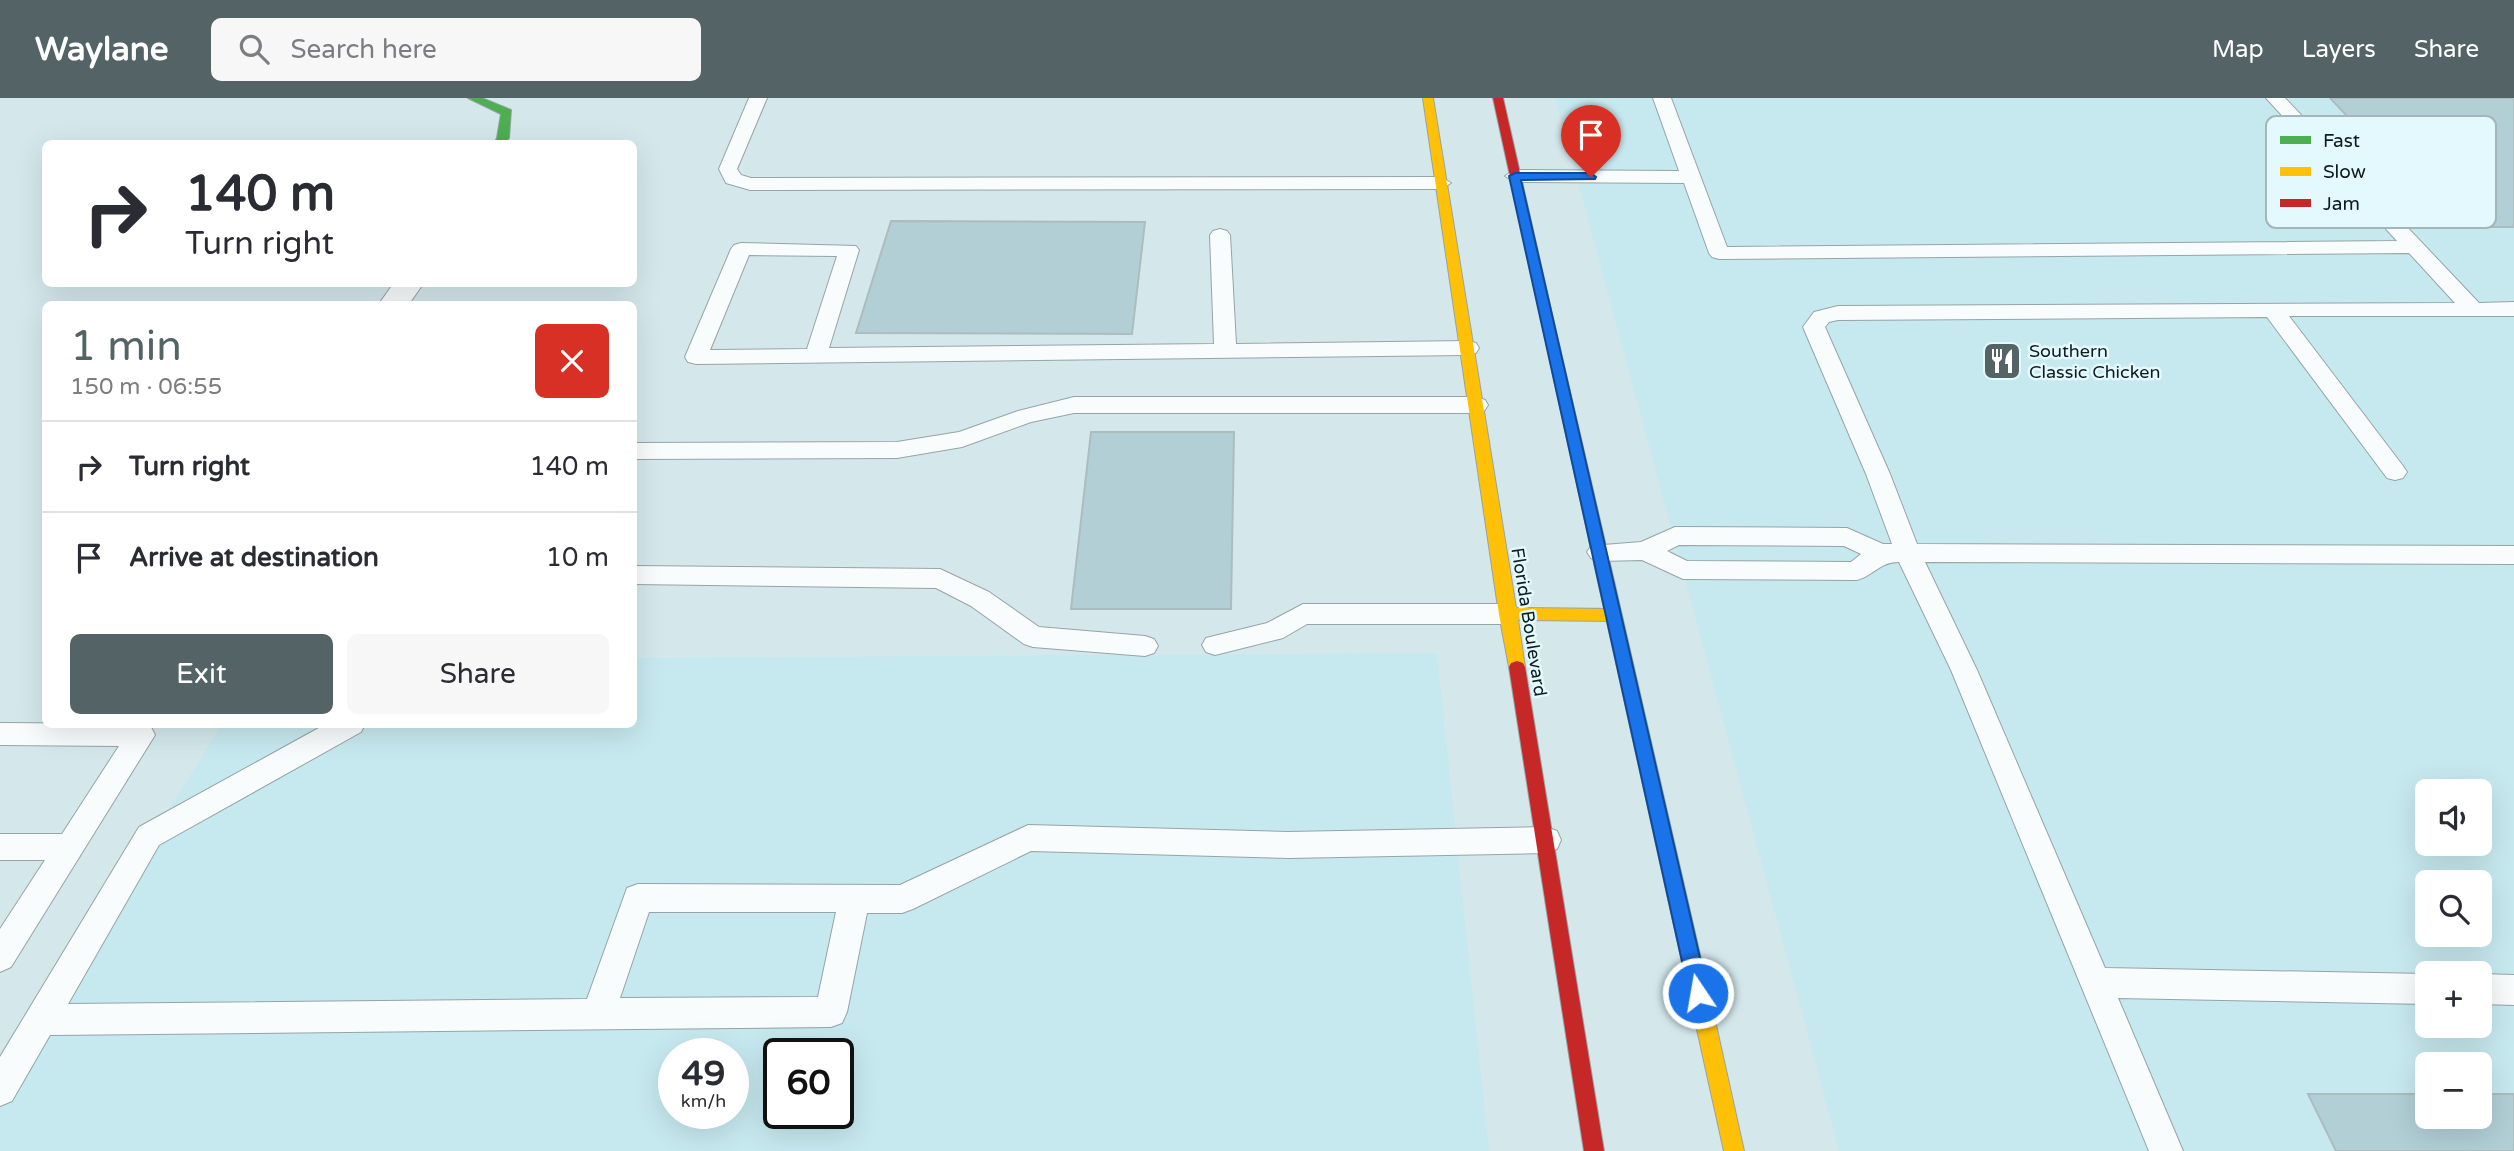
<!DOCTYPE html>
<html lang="en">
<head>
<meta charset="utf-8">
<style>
  body { margin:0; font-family:"Varela Round",sans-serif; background:#f7f7f7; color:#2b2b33; height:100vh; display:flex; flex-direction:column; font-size:26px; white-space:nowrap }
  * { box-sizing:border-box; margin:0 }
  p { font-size:23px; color:#7c7c81 }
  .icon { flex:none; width:38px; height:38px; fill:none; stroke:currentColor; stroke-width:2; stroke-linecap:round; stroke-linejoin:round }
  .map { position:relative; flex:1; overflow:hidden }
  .details { position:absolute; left:42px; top:203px; width:595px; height:427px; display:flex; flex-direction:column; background:#fff; border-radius:10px; box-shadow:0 7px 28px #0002 }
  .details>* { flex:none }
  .hud { position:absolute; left:42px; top:42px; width:595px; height:147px; border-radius:10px; box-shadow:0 7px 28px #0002; background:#fff; color:#2b2b33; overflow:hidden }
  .fabs { position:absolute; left:2415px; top:681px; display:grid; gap:14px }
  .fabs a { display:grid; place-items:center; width:77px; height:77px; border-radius:10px; background:#fff; box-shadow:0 7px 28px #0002; font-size:35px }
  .speed { position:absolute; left:658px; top:940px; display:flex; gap:14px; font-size:35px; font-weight:700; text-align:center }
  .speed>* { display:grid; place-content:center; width:91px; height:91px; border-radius:50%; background:#fff; box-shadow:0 7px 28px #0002; line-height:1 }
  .speed small { font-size:18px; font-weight:400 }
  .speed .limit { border:4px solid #111; border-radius:10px; background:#fff; color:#111 }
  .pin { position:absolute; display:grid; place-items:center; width:60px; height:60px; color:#fff; margin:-72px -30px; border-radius:50% 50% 50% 0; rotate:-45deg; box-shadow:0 0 7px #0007 }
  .pin .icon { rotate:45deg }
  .me { position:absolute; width:77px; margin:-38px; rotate:348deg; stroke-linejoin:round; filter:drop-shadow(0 0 5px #0008) }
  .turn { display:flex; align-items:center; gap:24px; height:147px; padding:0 28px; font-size:32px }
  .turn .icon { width:91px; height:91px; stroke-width:2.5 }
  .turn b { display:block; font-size:49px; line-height:60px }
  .round { display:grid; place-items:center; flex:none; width:74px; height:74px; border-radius:10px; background:#f7f7f7 }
  .head { display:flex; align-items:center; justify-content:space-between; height:119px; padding:0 28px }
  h1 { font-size:42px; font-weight:600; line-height:52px; color:#536366 }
  .primary-button { display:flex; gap:14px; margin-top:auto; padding:14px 28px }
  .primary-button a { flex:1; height:80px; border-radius:10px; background:#536366; color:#fff; font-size:28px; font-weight:600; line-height:80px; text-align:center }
  .primary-button a+a { background:#f7f7f7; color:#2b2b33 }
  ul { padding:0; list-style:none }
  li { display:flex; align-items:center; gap:21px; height:91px; padding:0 28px; border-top:2px solid #e1e1e2 }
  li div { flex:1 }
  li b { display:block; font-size:26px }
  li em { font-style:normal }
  header { display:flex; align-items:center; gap:42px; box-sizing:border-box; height:98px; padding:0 35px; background:#536366; color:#fff }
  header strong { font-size:33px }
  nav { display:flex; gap:38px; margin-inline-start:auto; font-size:24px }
  .search { width:490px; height:63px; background:#f7f7f7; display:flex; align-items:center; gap:18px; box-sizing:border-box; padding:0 24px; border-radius:10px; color:#7c7c81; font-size:26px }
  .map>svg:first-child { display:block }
</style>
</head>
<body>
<header>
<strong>Waylane</strong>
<div class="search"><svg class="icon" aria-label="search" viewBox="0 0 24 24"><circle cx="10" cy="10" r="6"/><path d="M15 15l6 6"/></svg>Search here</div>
<nav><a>Map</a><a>Layers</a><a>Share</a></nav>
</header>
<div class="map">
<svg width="2514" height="1053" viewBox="0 0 2514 1053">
  <rect width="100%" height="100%" fill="#d4e8ec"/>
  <path fill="#c6e9ef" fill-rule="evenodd" d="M1555,0H2514V1053H1839ZM2427,693H2480V746H2427ZM2427,784H2480V836H2427ZM2427,875H2480V928H2427ZM2427,966H2480V1018H2427Z
    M1437,555L1489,1053H0V976L222,627L634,626V560ZM674,956H733V1015H674ZM779,956H838V1015H779Z"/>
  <path fill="#b1cfd5" stroke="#acbcbf" stroke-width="2" d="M2330,0H2514V129H2452Z
    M891,123L1145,124L1132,236L856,235Z
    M1091,334H1234L1231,511H1071Z
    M2308,996H2427V1018H2480V996H2514V1053H2336Z"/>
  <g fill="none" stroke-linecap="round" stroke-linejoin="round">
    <defs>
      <path id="lane" d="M749,0H767L737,71L741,77L751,80L1441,79L1451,85L1441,91L750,92L726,85L719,71Z
        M1653,0H1671L1727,149L2397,143L2266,0H2285L2479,205L2514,204V218H2289L2403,368L2407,374L2403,380L2395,382L2387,380L2267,219L1838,222L1829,224L1825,229L1890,376L1917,446L2514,448V466L1925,464L1977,572L2105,870L2427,876V906L2118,900L2183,1053H2149L1951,572L1899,464C1879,464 1875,477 1857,482L1683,481L1642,462L1600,463L1591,460L1587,454L1591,448L1641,444L1675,429L1847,430L1883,446H1892L1866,376L1803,229L1814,214L1838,208L2455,205L2409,155L1719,161L1712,159L1709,155L1684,85L1515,84L1505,78L1515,72L1679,73ZM1679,447L1844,448L1861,456L1851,464L1687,463L1667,453Z
        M1220,131L1227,133L1230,137L1236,246L1468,243L1476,245L1479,250L1476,255L1468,257L696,266L688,264L685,259L731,151L734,147L741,145L856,148L859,152L829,250L1214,246L1210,137L1213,133ZM749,157L837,158L807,251L710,252Z
        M1074,299H1477L1485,302L1488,307L1485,312L1477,315H1074L1031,324L962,349L897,360L634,361V345L897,344L959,334L1018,313Z
        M634,468L940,471L989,494L1039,529L1145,538L1154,541L1158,548L1154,555L1145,558L1033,549L1024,546L971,508L936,490L634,486Z
        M1303,506H1507L1516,509L1520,516L1516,523L1507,526H1307L1283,540L1215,557L1206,554L1202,547L1206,540L1267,525Z
        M0,625L144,626L151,629L155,637L11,869L0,874V831L45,762H0V736H62L119,648L0,647Z
        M326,626H365L361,634L159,747L68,906L587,901L627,790L638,786L900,787L1028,727L1288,734L1546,729L1557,733L1561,742L1557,751L1546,755L1288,760L1031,753L913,811L902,815H867L847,914L842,925L831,929L50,937L12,1003L0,1008V959L139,729ZM649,814H836L818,899L620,900Z
        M2480,876L2514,877V907L2480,906Z"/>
      <path id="street" d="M393,186H423L409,206H379Z"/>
      <path id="fast" d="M468,0H482L511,12L509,40L505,46H494L497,40L501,16Z
        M1606,477L1614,483L1712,909L1709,915L1702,918L1695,915L1692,909L1598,483Z"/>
      <path id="slow" d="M1423,0H1433L1516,510L1614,511L1622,517L1614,523L1518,522L1525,569L1523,573H1511L1509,569L1499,516Z
        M1546,212L1552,216L1614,483L1606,489L1598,483L1540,216Z
        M1702,900L1709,903L1712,909L1744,1053H1724L1692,909L1695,903Z"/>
      <path id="jam" d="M1493,0H1503L1552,216L1546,220L1540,216Z
        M1517,563L1523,565L1525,569L1604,1053H1584L1509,569L1511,565Z"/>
    </defs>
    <use href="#lane" stroke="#95a4a7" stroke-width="2"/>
    <use href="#street" stroke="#95a4a7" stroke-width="2"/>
    <use href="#fast" stroke="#95a4a7" stroke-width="2"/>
    <use href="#slow" stroke="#95a4a7" stroke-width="2"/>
    <use href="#jam" stroke="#95a4a7" stroke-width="2"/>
    <use href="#lane" fill="#f9fcfc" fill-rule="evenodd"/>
    <use href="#street" fill="#f9fcfc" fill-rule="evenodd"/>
    <use href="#fast" fill="#4caf50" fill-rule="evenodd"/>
    <use href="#slow" fill="#ffc107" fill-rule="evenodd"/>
    <use href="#jam" fill="#c62828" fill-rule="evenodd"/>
  </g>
  <path fill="#1a73e8" stroke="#114b97" stroke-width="2" d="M1591,75L1596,79L1595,81L1521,82L1708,895L1705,902L1698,905L1691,902L1689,895L1509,78L1515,75Z"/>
  <defs>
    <symbol id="restaurant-square" viewBox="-11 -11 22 22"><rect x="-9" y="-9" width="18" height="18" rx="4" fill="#536366" stroke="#e3f9fe"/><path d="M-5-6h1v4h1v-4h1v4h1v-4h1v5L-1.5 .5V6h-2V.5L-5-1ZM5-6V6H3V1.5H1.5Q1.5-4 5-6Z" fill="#fff"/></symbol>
  </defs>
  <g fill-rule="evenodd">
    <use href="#restaurant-square" x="1980" y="241" width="44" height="44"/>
  </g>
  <g text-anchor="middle" stroke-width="5" stroke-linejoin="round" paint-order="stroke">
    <g font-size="18" fill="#0e1c1e" stroke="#e3f9fe" text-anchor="start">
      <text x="2029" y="259">Southern<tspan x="2029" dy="21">Classic Chicken</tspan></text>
    </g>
    <g font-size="18" fill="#0e1c1e" stroke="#e3f9fe">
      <text transform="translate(1529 524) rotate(81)" y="6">Florida Boulevard</text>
    </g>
  </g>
  <rect x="2266" y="18" width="230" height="112" rx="10" fill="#e3f9fe" stroke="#a3b7bb" stroke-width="2"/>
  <rect x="2280" y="38" width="31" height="8" fill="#4caf50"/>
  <rect x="2280" y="69" width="31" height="9" fill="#ffc107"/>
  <rect x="2280" y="101" width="31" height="8" fill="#c62828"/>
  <g font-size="19" fill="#0e1c1e">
    <text x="2323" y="49">Fast</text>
    <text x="2323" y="80">Slow</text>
    <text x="2323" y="112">Jam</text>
  </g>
</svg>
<div class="fabs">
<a><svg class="icon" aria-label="sound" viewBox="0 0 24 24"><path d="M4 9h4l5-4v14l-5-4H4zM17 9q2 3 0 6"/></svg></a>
<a><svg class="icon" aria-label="search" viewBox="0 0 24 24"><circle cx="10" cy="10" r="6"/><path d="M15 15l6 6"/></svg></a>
<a>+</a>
<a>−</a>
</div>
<div class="speed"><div>49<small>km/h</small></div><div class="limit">60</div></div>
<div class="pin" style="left:1591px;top:79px;background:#d93025"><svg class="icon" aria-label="arrive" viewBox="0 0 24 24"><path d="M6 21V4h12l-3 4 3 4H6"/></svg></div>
<svg class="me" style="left:1698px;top:895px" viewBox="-20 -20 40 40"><circle r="17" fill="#1a73e8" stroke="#fff" stroke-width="3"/><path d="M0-11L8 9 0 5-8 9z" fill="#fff"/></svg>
<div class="hud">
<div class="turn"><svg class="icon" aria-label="right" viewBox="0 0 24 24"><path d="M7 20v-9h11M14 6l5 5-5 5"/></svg><div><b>140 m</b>Turn right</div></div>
</div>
<section class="details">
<div class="head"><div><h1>1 min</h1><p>150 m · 06:55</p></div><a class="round" style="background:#d93025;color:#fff"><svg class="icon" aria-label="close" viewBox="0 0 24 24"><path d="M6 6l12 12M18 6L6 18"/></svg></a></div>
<ul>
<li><svg class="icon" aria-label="right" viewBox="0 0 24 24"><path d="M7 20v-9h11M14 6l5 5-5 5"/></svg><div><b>Turn right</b></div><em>140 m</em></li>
<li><svg class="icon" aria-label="arrive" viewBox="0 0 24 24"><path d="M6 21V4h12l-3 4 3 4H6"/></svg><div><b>Arrive at destination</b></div><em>10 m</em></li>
</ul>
<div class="primary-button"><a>Exit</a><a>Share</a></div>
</section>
</div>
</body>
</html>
